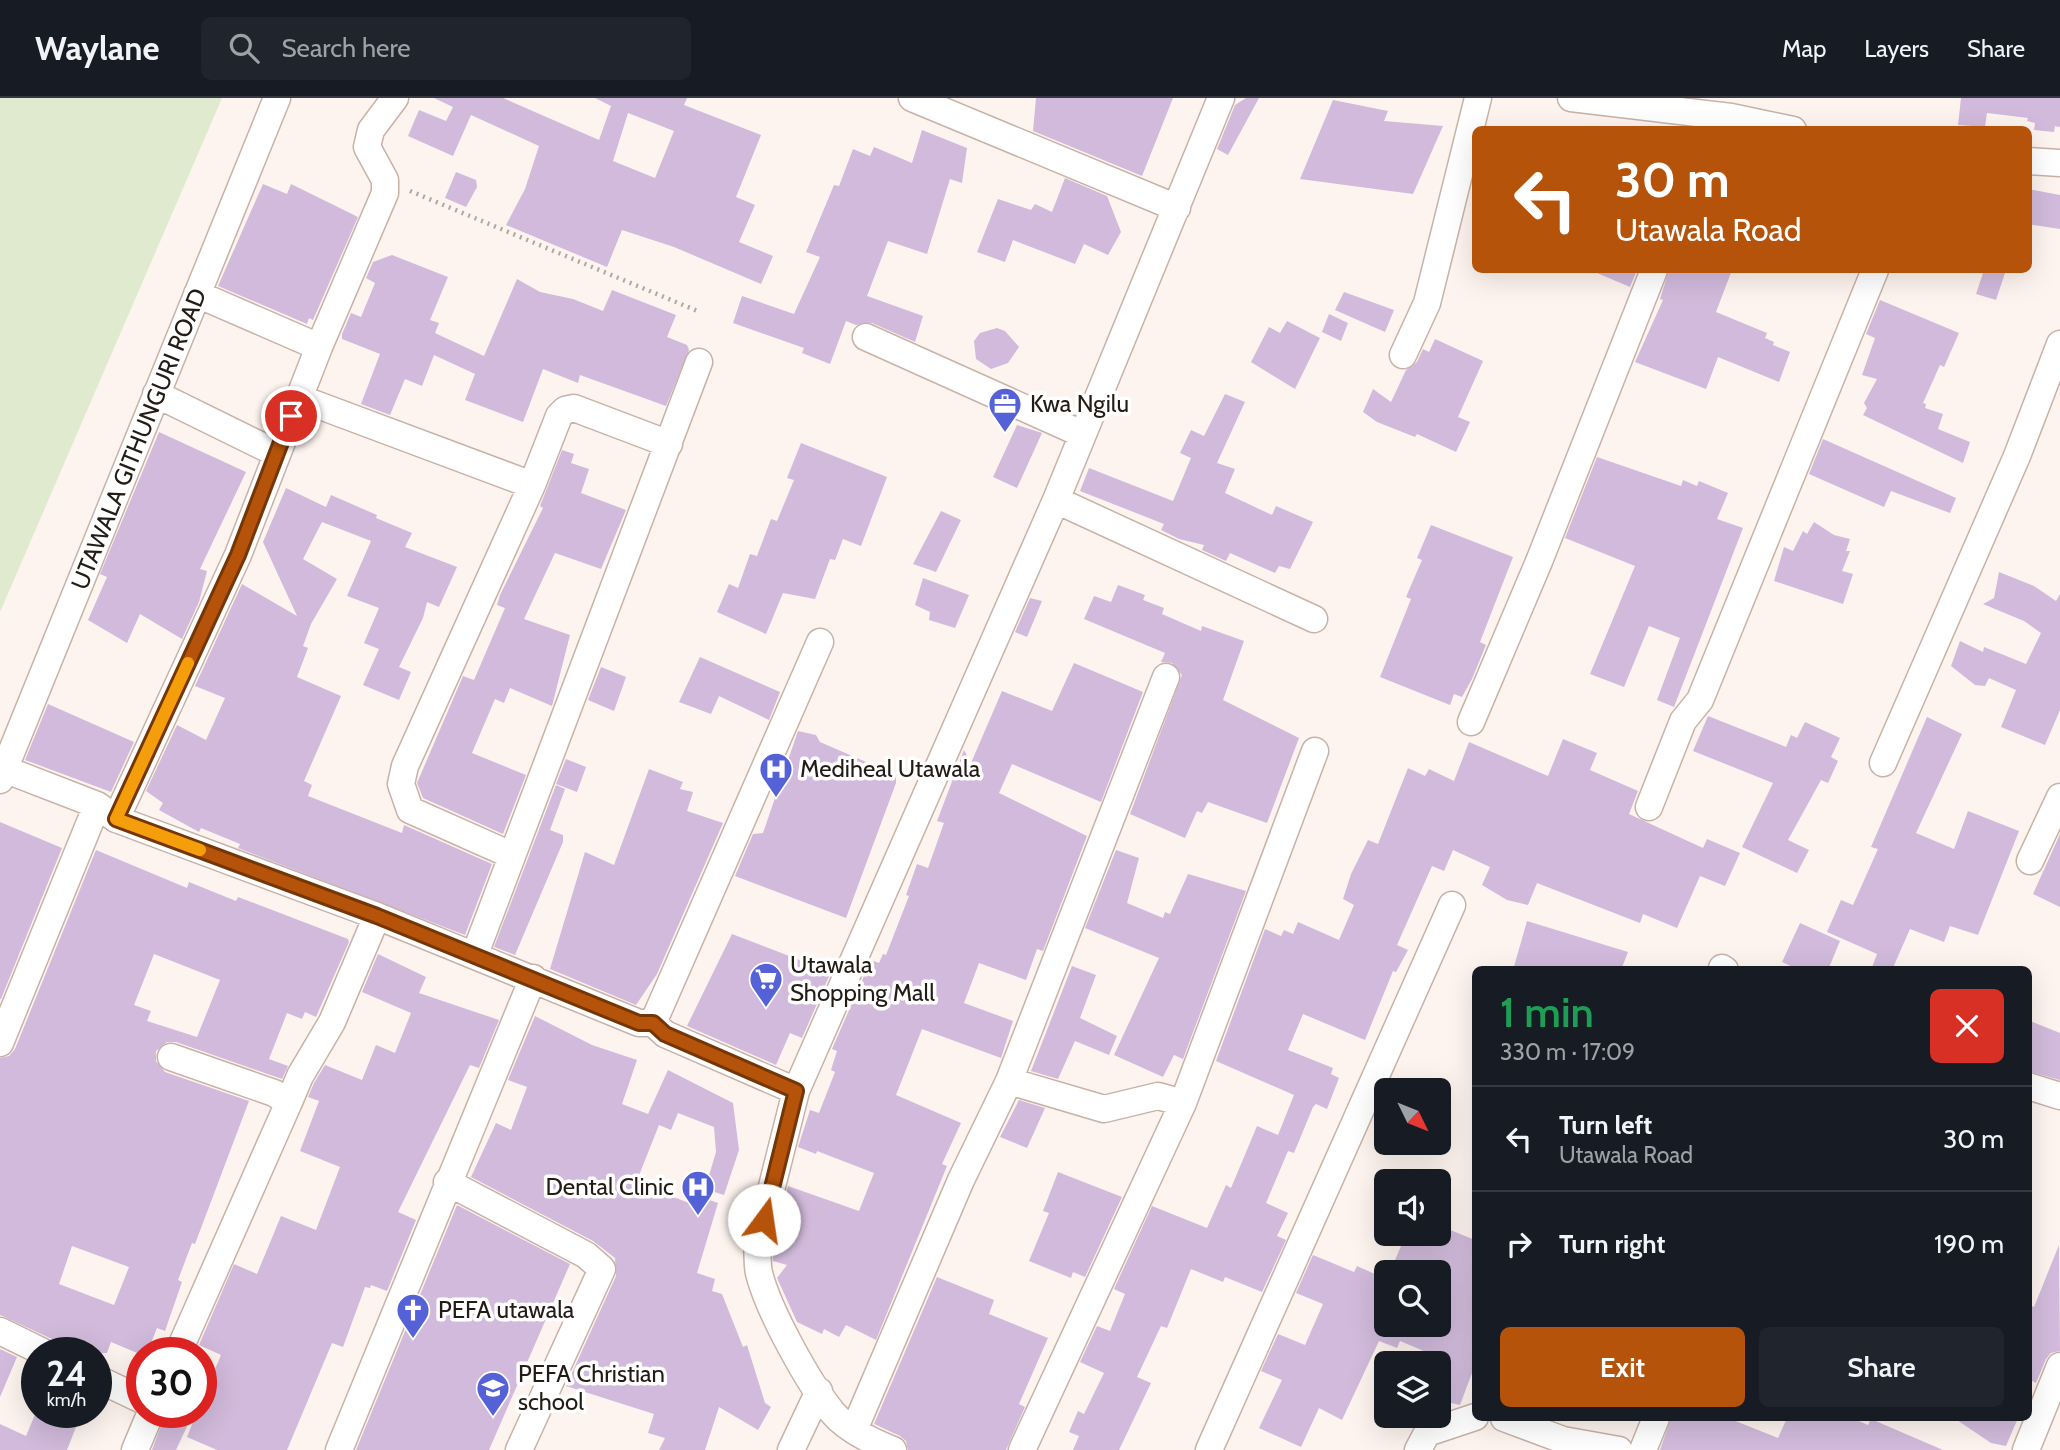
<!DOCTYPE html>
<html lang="en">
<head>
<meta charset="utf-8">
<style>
  body { margin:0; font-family:Cabin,sans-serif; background:#20242c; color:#f1f3f6; height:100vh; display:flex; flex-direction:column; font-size:26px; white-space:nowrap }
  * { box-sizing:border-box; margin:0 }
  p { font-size:23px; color:#9ea1a6 }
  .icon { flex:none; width:38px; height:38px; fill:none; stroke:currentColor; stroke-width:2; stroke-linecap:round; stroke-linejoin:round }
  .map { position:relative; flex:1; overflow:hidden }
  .details { position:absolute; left:1472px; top:868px; width:560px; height:455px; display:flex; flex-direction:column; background:#171b24; border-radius:10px; box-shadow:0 7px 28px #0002 }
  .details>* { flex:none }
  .hud { position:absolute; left:1472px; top:28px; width:560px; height:147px; border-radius:10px; box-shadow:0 7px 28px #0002; background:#b45309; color:#fff; overflow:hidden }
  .needle { width:46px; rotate:133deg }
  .controls { position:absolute; left:1374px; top:980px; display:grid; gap:14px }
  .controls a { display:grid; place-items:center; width:77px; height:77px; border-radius:10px; background:#171b24; box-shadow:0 7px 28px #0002; font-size:35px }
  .speed { position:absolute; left:21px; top:1239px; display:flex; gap:14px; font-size:35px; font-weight:700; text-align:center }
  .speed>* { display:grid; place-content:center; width:91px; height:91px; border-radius:50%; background:#171b24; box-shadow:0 7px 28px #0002; line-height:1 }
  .speed small { font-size:18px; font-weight:400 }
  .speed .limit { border:10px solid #d22; background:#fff; color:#111 }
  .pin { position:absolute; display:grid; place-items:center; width:60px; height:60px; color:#fff; margin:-30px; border:4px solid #fff; border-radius:50%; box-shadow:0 2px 7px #0007 }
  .me { position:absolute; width:77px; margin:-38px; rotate:14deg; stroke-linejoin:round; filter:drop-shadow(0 0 5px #0008) }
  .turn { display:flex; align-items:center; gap:24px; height:147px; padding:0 28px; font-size:32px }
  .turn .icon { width:91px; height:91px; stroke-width:2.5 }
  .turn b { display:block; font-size:49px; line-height:60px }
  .round { display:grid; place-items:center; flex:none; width:74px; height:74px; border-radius:10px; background:#20242c }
  .summary { display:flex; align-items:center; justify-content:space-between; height:119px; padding:0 28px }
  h1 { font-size:42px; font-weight:600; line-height:52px; color:#1e9e55 }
  .action { display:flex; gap:14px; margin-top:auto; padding:14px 28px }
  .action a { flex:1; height:80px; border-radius:10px; background:#b45309; color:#fff; font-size:28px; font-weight:600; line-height:80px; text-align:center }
  .action a+a { background:#20242c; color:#f1f3f6 }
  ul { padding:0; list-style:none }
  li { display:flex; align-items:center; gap:21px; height:105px; padding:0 28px; border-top:2px solid #363941 }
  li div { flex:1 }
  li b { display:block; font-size:26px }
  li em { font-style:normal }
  header { display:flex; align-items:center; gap:42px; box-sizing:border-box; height:98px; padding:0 35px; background:#171b24; border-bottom:2px solid #363941 }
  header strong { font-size:33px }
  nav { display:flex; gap:38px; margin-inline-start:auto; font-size:24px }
  .search { width:490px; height:63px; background:#20242c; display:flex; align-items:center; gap:18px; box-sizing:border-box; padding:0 24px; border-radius:10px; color:#9ea1a6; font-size:26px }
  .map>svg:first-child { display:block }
</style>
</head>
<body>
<header>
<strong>Waylane</strong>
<div class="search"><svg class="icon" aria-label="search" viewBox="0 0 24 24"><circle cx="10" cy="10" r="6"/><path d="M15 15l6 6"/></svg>Search here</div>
<nav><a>Map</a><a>Layers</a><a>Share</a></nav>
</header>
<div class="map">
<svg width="2060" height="1352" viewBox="0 0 2060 1352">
  <rect width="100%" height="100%" fill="#fdf4ef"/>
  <path fill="#e0eacf" d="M0,0H222L0,514Z"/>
  <path fill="#d1badb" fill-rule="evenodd" d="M434,0H503L599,42L611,8L595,0H687L684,7L761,37L736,99L755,107L739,144L773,158L761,186L674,149L622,132L607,169L506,127L525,91L539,48L471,17L453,58L408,38L419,12L446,23L453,9ZM628,15L674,33L655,80L613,63Z
    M1036,0H1173L1142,78L1033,33Z
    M1246,0H1259L1228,57L1217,51L1235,7Z
    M1961,0H2060V29L2055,28L2054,34L2034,32L2035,25L2027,23L2028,20L1987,15L1985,29L1958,27Z
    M1333,2L1388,13L1384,23L1443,28L1413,96L1300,81Z
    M922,32L967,50L962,85L950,81L927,156L888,143L867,198L923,218L915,244L872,225L856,227L846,223L830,266L802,255L804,250L733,225L742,198L794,216L820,159L806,154L834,87L839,88L853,51L870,58L874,49L912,65Z
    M456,74L476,82L477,89L466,109L445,100Z
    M1065,80L1107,98L1121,134L1108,157L1084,146L1075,166L1013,142L1005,164L977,154L998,101L1031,112L1035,106L1052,114Z
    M263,86L287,96L291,86L358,119L313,222L309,220L307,226L218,188Z
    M2028,91L2060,97V131L2028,126Z
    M392,157L448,179L430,222L439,225L435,235L484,258L517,181L540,194L573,201L603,213L612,192L676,217L667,239L687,247L689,252L666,308L580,277L578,285L543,271L523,324L465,302L475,276L434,257L422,288L405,281L390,317L361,306L380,256L342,241V236L351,215L361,219L375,185L366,180L373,164Z
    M1590,172H1637L1630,189Z
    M1669,172H1732L1716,214L1767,235L1765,240L1774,244L1773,247L1790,254L1779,284L1718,259L1706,291L1635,264L1663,202L1660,201Z
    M1984,172H2006L1996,202L1976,196Z
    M1344,194L1394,212L1385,234L1335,212Z
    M1880,202L1959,235L1944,269L1940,267L1923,305L1926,306L1925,310L1943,316L1938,331L1970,344L1963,365L1863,317L1867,310L1864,305L1877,281L1862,277L1875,240L1866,236Z
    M1329,216L1348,225L1341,243L1322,234Z
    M1287,223L1320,240L1295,291L1251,264L1269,229L1280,235Z
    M997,230L1005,233L1019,249L1008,265L991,271L976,261L974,243L980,235Z
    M1435,241L1483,263L1458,319L1470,324L1456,354L1417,336L1415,339L1377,324L1363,314L1373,291L1391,304L1406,272L1417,264L1423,251L1429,254Z
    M1225,296L1245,304L1217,365L1235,371L1225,395L1272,417L1276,408L1313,424L1290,471L1279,468L1275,475L1230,455L1226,463L1202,452L1204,447L1179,441L1161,432L1164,426L1080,393L1089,370L1173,403L1191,360L1180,355L1191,332L1204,338Z
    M1017,327L1042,335L1017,390L993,379Z
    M159,334L246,374L200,471L207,473L199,504L182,541L140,516L127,545L88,522L107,479L100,476Z
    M1823,341L1956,400L1950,415L1891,393L1884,409L1809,376Z
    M801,345L887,379L861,448L843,441L835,462L830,461L815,501L783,495L766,536L717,514L729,486L738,490L750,456L757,458L771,421L777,423L794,382L787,380Z
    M562,352L574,356L571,365L589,371L581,395L626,412L601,471L555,455L524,521L570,537L552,608L510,590L504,605L495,601L472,655L526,677L503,736L423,700L417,685L463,578L474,582L505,510L497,507L500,497L543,410L540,408Z
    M1597,359L1681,388L1683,382L1697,388L1699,383L1728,395L1717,421L1743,430L1674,609L1657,602L1680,540L1649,528L1624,589L1590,576L1635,468L1565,440Z
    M286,390L326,409L331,397L377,417L376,420L412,435L405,449L457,469L439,509L427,504L423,520L399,569L411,574L399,602L363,587L379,551L364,545L379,510L347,498L371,443L322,424L303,461L337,481L311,526L303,548L308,550L297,579L341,598L304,683L312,687L308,698L402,735L404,727L492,766L465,837L238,750L240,746L201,730L199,734L159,712L163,705L146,693L177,627L206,642L225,600L195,588L242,486L297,518L263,444Z
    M941,413L961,422L936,474L913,466Z
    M1814,424L1834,437L1850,441L1846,453H1850L1842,473L1853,476L1843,506L1774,483L1784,449L1793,453L1803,433L1807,436Z
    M1431,427L1513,459L1480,544L1486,547L1472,581L1462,599L1454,596L1450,607L1380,579L1411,501L1406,499L1422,462L1417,460Z
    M1999,474L2034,488L2056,503L2060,496V612L2045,647L2001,629L2016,592L1989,580L1985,588L1975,587L1951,568L1960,543L1983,554L1984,549L2026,566L2041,535L2024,523L1983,506L1994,500Z
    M923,480L969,497L955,530L929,522L930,514L915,507Z
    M1118,487L1145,497L1143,502L1164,510L1162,516L1201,533L1202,528L1244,543L1223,602L1299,640L1267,725L1208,704L1202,715L1197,713L1185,740L1130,716L1182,577L1172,565L1161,564L1165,555L1084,521L1094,498L1111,504Z
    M1030,500L1042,503L1027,539L1015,534Z
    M700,559L780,594L769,622L719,598L711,616L679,604Z
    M1074,565L1143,594L1101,704L1012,666L999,695L1087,738L1043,853L1037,851L1026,882L979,865L964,905L1013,923L1001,960L922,931L896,997L961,1025L942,1066L947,1068L876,1242L846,1227L839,1239L824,1231L822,1236L797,1224L777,1180L787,1167L773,1163V1149L788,1088L859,1113L874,1075L817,1053L816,1056L798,1049L810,1012L819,1015L835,974L831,972L837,953L832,951L871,862L879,865L883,856L886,857L909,798L906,797L917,766L928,770L944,725L937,723L964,652L971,665L1002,593L1052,613Z
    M601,569L626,579L614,613L588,602Z
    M48,606L134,644L111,694L25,662Z
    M1708,618L1786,649L1791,637L1797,640L1805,624L1840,640L1831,659L1838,663L1828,685L1821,682L1788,742L1809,752L1797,775L1742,749L1773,685L1693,653Z
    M1927,619L1962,636L1916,735L1954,751L1968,713L2019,733L1978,837L1950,828L1944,844L1910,831L1892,872H1871L1877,856L1827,834L1841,802L1853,807L1878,751L1871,749Z
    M798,633L816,637L820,644L896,677V685L846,820L735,778L753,736L763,735Z
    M1563,641L1597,655L1590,672L1638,693L1629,716L1703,750L1707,741L1740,755L1725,788L1700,778L1677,830L1643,816L1640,825L1537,785L1528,807L1507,802L1482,787L1490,769L1453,752L1444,773L1432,768L1397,847L1408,852L1396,874L1393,873L1365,942L1303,916L1288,952L1333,970L1331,976L1339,980L1327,1011L1316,1006L1313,1009L1294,1055L1288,1053L1266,1105L1288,1115L1277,1138L1286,1142L1262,1194L1225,1179L1223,1184L1191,1171L1167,1230L1161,1228L1137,1279L1151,1285L1119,1352H1073L1079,1338L1069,1334L1078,1313L1084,1316L1104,1275L1080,1264L1097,1228L1110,1233L1125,1196L1114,1191L1152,1108L1207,1130L1226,1087L1231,1090L1257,1028L1278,1037L1294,997L1216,963L1265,831L1281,838L1284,832L1293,836L1298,824L1339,842L1354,807L1343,801L1351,776L1368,742L1378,746L1408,670L1425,678L1429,671L1454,683L1469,644L1548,678Z
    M566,661L586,669L577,694L556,686Z
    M649,671L683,684L680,691L693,694L687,713L723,725L657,876L636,907L550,871L585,754L614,767Z
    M556,687L565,691L550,732L563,737V744L515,857L494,849Z
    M0,724L62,750L1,901H0Z
    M2060,736V809L2033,796Z
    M96,752L187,790L189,784L236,803L238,799L348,841L349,844L316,919L305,914L302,921L287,915L269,961L288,968L282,981L176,944H167L156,953V963L165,974L249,1003L195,1146L192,1145L178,1182L182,1184L165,1233L157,1230L147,1255L142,1257L111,1244L107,1255H69L60,1251L52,1241L0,1217V960L9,958L15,951ZM154,856L220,882L197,939L147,923L151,913L134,907ZM72,1148L129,1169L114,1207L59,1186Z
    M1116,752L1139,760L1127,805L1163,820L1165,814L1170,816L1188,776L1246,793L1183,961L1174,957L1163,979L1114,957L1159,860L1085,830Z
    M1527,823L1628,854L1621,872H1513Z
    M1800,825L1840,843L1828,872H1799L1782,864Z
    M732,836L831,874L802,940L790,935L776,967L687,928Z
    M378,856L426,879L419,895L499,922L479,970L470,967L398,1114L416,1122L387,1193L371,1187L370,1190L365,1189L343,1249L332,1245L287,1352H217L187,1339L197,1314H201V1304L221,1257L199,1247L234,1166L257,1176L281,1118L316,1132L340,1069L300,1053L319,1003L308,999L314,985L325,967L362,982L376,947L395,955L411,915L362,894Z
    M1072,868L1096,877L1080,920L1117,938L1109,957L1075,943L1058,981L1031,973Z
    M535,918L592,947L637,962L622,1006L648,1016L668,972L733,1005L739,1052L724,1097L705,1091L716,1054L714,1029L678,1015L671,1032L659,1027L636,1085L692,1106L695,1097L718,1105L697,1175L715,1181L712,1193L722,1196L743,1249L747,1247L765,1305L771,1309L758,1332L719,1309L705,1352H659L665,1340L648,1335L654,1316L566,1288L616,1178L615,1160L593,1143L471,1079L496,1025L511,1032L527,989L508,982Z
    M2028,922L2060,935V982L2028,973Z
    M1019,1002L1045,1010L1027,1050L1000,1039Z
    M1058,1074L1122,1099L1085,1179L1073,1174L1071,1180L1029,1163L1049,1115L1043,1113Z
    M457,1107L570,1166L489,1352H356Z
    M1438,1127L1475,1142V1267L1460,1307L1438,1302V1278L1445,1262L1400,1243L1397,1250L1379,1243L1342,1322L1319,1310L1301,1349L1259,1330L1282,1282L1261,1273L1278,1236L1305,1247L1323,1206L1296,1195L1313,1157L1354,1174L1357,1168L1386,1181V1227H1438V1174H1390L1406,1136H1438Z
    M2059,1147L2060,1253L2051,1255L2046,1261L2036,1285L2028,1281V1206L2034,1209Z
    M937,1179L994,1202L989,1216L1048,1240L1019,1306L1025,1309L1006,1352H908L906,1343L900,1338L874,1326Z
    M0,1251L17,1259L0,1299Z
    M36,1314H82L67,1352H0V1326L26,1338Z
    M166,1314L190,1322L176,1352H152Z
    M1671,1320H1728L1778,1340L1787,1320H1852L1868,1327L1871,1321L1943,1352H1660Z
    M1954,1320H2018L2006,1348L1991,1345Z"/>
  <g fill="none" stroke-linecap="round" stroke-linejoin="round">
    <defs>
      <path id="minor" d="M912,0L1177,110
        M1571,0L1731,19L1793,32
        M2028,63L2060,65
        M197,196L319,249
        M866,239L1082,336
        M1403,257L1427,205L1478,0
        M156,296L276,355
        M299,300L532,387
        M1056,402L1314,521
        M1471,624L1540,461L1654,172
        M1883,665L2017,358L2060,246
        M4,671L97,707L116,721L377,818L639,925H653L665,936L796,993L757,1148C758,1157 757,1167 759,1175C768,1212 809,1286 833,1315C847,1332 873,1344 893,1352
        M0,682L277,0
        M1649,709L1683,623L1700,602L1875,172
        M116,721L238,457L319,249L385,95V82L367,49L371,32L395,0
        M511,757L410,712L401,686L405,668L532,387L559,318L565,312L574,310L669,346
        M2030,763L2060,699
        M475,856L699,264
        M1722,870L1725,872
        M653,925L820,544
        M0,945L97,707
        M171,959L274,995L289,1004L178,1255
        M1009,983L1104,1011L1158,998L1183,1005
        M2028,988L2060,998
        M796,993L1056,402L1221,0
        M289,1004L300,978L332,924L377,818
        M447,1084L586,1157L602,1171L519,1352
        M0,1233L45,1255
        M96,1280L142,1302
        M1504,1320L1563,1342L1619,1352
        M854,1332L961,1082L1009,983L1166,579
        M135,1352L151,1314
        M339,1352L533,880
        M791,1352L819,1293
        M1022,1352L1183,1005L1315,653
        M1209,1352L1452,807
        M1418,1352L1427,1335L1475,1319
        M1643,1352L1656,1320
        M2026,1352L2060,1268"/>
    </defs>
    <use href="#minor" stroke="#c8b2a7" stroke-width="29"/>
    <path stroke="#afa7a2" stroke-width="4.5" stroke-dasharray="2 5" stroke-linecap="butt" d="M410,93L700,214"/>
    <use href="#minor" stroke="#fff" stroke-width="26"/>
  </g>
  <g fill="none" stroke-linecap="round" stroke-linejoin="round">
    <defs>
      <path id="route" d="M291,318L238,457L116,721L377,818L639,925H653L665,936L796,993L764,1122"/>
    </defs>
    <use href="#route" stroke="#753606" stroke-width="18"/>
    <use href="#route" stroke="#b45309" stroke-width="12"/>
    <path stroke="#f59e0b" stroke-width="12" d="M188,565L116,721L200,752"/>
  </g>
  <defs>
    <symbol id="office-pin" viewBox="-11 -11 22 30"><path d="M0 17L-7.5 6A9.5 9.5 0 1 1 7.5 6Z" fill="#5561d7" stroke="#fff"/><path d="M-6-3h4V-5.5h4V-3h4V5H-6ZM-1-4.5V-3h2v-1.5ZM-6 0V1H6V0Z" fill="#fff"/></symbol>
    <symbol id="hospital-pin" viewBox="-11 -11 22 30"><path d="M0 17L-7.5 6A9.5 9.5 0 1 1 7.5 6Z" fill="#5561d7" stroke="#fff"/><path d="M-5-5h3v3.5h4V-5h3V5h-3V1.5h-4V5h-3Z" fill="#fff"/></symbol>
    <symbol id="supermarket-pin" viewBox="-11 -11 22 30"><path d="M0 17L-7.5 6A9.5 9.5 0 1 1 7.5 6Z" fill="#5561d7" stroke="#fff"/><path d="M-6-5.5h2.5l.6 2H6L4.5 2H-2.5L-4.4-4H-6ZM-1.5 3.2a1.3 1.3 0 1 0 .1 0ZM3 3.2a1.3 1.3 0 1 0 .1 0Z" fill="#fff"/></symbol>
    <symbol id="church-pin" viewBox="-11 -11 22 30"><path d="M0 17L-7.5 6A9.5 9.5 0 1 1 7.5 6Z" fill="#5561d7" stroke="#fff"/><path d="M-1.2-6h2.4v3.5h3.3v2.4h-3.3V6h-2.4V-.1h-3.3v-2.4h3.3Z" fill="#fff"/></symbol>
    <symbol id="school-pin" viewBox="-11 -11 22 30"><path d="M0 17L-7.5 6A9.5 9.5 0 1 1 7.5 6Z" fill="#5561d7" stroke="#fff"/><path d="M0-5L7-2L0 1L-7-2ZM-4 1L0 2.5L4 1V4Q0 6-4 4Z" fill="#fff"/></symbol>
  </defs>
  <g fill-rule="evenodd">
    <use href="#office-pin" x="986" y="287" width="38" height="52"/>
    <use href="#hospital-pin" x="757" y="652" width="38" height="52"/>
    <use href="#supermarket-pin" x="747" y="862" width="38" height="52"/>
    <use href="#hospital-pin" x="679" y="1070" width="38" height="52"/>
    <use href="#church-pin" x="394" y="1193" width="38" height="52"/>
    <use href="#school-pin" x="474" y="1271" width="38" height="52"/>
  </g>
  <g text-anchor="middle" stroke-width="7" stroke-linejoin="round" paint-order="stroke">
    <g font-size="24" fill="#221b16" stroke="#fff" text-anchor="start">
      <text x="1030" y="314">Kwa Ngilu</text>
      <text x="800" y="679">Mediheal Utawala</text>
      <text x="790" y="875">Utawala<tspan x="790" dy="28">Shopping Mall</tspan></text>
      <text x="674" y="1097" text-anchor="end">Dental Clinic</text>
      <text x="438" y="1220">PEFA utawala</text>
      <text x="518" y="1284">PEFA Christian<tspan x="518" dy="28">school</tspan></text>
    </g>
    <g font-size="24" fill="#221b16" stroke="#fff">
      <text transform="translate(139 341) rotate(-68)" y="8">UTAWALA GITHUNGURI ROAD</text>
    </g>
  </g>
</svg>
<div class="controls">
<a><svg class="needle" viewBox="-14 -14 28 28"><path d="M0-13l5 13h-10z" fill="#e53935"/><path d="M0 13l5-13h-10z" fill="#9ea1a6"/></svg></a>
<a><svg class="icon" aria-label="sound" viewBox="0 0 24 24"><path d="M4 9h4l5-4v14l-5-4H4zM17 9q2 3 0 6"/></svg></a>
<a><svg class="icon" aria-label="search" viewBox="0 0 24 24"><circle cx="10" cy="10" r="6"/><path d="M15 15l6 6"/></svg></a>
<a><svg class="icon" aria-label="layers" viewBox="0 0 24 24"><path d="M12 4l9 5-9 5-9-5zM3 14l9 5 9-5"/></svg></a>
</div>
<div class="speed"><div>24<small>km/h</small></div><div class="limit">30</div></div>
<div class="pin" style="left:291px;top:318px;background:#d93025"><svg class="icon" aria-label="arrive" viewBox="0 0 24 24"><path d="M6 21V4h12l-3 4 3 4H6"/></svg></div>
<svg class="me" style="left:764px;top:1122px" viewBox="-20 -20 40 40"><circle r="19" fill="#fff"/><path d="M0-13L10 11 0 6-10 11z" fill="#b45309"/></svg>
<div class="hud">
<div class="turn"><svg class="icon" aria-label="left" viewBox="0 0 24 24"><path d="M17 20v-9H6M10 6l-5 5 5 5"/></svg><div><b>30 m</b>Utawala Road</div></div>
</div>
<section class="details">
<div class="summary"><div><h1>1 min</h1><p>330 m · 17:09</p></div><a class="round" style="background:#d93025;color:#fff"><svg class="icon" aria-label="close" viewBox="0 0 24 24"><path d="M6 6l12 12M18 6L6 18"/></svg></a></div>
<ul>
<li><svg class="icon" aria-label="left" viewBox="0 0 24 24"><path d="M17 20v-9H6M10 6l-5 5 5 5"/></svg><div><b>Turn left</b><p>Utawala Road</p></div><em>30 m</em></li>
<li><svg class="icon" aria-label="right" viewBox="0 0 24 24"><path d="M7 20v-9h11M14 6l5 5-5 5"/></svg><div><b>Turn right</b></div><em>190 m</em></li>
</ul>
<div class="action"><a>Exit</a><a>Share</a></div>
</section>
</div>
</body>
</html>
